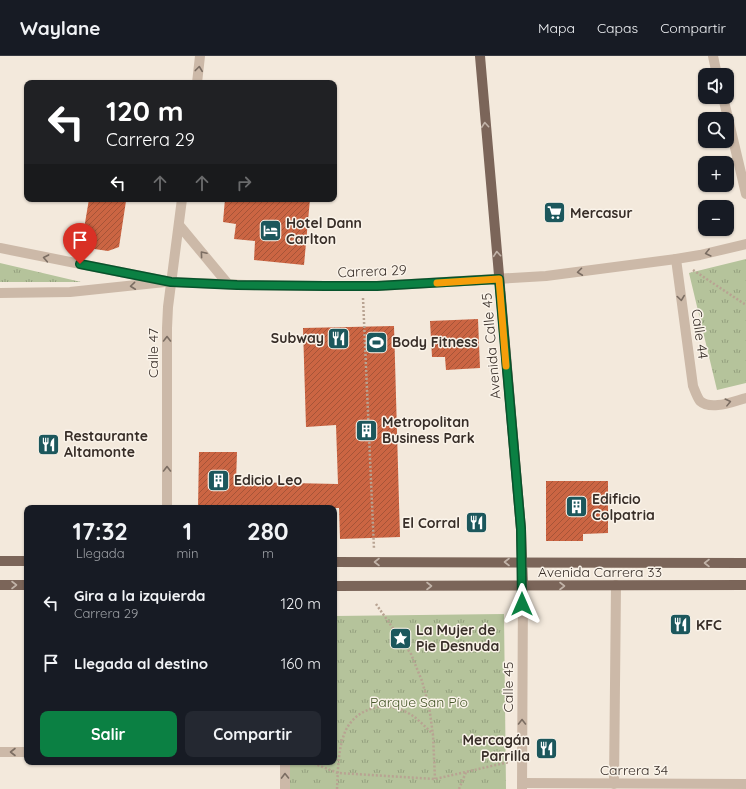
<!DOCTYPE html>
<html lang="es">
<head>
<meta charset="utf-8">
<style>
  body { margin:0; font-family:Quicksand,sans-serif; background:#242831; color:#f1f3f6; height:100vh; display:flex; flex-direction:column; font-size:15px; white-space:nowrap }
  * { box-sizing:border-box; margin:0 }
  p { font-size:13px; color:#9ea1a6 }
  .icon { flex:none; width:22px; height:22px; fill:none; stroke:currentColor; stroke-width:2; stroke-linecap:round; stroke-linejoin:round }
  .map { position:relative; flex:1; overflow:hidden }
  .panel { position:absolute; left:24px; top:449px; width:313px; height:260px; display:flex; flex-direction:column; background:#171b24; border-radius:8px; box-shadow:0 1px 3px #0004 }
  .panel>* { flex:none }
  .top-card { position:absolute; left:24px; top:24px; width:313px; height:122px; border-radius:8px; box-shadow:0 1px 3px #0004; background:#202124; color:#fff; overflow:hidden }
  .controls { position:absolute; left:698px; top:12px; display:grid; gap:8px }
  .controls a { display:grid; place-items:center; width:36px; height:36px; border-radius:8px; background:#171b24; box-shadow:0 1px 3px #0004; font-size:20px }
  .pin { position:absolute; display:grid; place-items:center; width:34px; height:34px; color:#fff; margin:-41px -17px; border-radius:50% 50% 50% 0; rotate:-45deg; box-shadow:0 0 4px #0007 }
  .pin .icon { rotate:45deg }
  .me { position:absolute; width:44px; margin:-22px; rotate:0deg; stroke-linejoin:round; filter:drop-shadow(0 0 3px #0008) }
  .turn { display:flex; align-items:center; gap:14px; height:84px; padding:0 16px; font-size:18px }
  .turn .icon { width:52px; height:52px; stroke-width:2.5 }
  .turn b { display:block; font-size:28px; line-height:34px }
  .lanes { display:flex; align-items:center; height:38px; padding:0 16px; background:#0003; justify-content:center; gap:20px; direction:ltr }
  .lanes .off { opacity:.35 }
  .eta { display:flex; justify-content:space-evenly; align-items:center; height:68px; text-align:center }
  .eta b { font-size:24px; font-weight:700; line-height:28px }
  .primary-button { display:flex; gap:8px; margin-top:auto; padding:8px 16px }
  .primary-button a { flex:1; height:46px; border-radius:8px; background:#0b8043; color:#fff; font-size:16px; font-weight:700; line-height:46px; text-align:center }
  .primary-button a+a { background:#242831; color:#f1f3f6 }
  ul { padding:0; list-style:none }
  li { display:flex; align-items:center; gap:12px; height:60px; padding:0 16px }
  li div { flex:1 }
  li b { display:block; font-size:15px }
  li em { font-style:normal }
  header { display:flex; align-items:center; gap:24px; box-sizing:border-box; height:56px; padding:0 20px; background:#171b24; border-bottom:1px solid #363941 }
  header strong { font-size:19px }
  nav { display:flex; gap:22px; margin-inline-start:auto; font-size:14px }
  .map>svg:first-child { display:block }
</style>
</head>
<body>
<header>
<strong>Waylane</strong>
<nav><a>Mapa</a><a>Capas</a><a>Compartir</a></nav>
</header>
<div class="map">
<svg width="746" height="733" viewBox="0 0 746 733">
  <defs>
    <pattern id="park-tufts" width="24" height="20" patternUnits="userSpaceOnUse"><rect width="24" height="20" fill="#b5c39b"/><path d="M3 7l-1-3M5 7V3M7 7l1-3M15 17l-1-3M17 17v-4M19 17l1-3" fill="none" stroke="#949f7e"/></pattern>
    <pattern id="building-hatch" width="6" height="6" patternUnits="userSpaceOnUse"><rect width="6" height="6" fill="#cb6543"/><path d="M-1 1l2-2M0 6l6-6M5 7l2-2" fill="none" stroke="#a65438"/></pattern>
  </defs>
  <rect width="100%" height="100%" fill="#f3e9dc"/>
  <path fill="url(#park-tufts)" d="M746,203V327L717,334L689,217Z
    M0,207L81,226H0Z
    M504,558L506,733H285V706H334V560Z"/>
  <path fill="url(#building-hatch)" d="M89,143H112L126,145L119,191L108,195L81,191Z
    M225,143H310L304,209L254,204L255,185L234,183L236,168L223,166Z
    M478,263L480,312L446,314L445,301H432L430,265Z
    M394,270L400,481L340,483L339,452H198L199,396H237L236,426L338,428L336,369L306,371L303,272Z
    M546,425H608V477L583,478V485H546Z"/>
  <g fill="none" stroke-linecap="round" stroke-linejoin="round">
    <path stroke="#b8a392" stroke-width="2.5" stroke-dasharray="2 2" stroke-linecap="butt" d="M693,214L746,249
      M363,242L374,493
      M376,548L411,598L422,625L429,650L433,679L435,723
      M310,706L338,717L435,723L509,706
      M337,733C338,714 338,693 345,676C355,653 382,645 404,655C416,660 424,670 433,678
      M459,733L466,716"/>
    <path stroke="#ccb9a8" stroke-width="10" d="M179,169L228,228
      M614,728L616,529"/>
    <path stroke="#ccb9a8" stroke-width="10" d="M713,0L717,19
      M197,27L200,0
      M723,41L746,138
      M676,203L693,330C695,335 697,341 700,345C711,355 734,345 746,342
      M0,237L70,236L165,226
      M167,452V272L168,251L182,143
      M0,696H27
      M285,706V733
      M522,727L746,728"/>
    <path stroke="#ccb9a8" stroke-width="10" d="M0,192L171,226L246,229L325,230H377L546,220L676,203L700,199L746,188
      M522,733L523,530"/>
    <path stroke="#7b6559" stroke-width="10" d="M480,0L521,473L523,530
      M0,505H27
      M334,506L746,507
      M0,529H27
      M334,530L746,529"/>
  </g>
  <defs><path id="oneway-chevron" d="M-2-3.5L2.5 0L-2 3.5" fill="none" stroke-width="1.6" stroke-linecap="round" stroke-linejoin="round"/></defs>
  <g stroke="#7b6d62">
    <use href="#oneway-chevron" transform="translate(199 13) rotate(-83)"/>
    <use href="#oneway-chevron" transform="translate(708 197) rotate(166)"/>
    <use href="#oneway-chevron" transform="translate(203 198) rotate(-130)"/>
    <use href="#oneway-chevron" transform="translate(46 202) rotate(-169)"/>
    <use href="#oneway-chevron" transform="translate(580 216) rotate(173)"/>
    <use href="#oneway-chevron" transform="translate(133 230) rotate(174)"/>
    <use href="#oneway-chevron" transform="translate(681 242) rotate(82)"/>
    <use href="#oneway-chevron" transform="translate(167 283) rotate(-90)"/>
    <use href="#oneway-chevron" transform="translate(728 346) rotate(-14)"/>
    <use href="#oneway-chevron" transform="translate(167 413) rotate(-90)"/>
    <use href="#oneway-chevron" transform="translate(522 666) rotate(-90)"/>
    <use href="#oneway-chevron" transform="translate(13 696) rotate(-180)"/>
    <use href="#oneway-chevron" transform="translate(285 720) rotate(-91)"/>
  </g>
  <g stroke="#c1b3a8">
    <use href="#oneway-chevron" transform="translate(485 69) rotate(-95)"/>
    <use href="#oneway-chevron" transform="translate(497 198) rotate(-95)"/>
    <use href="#oneway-chevron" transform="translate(377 506) rotate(-180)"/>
    <use href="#oneway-chevron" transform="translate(507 506) rotate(-180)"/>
    <use href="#oneway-chevron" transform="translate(707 507) rotate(-180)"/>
    <use href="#oneway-chevron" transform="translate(14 529)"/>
    <use href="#oneway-chevron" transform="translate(429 530)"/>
    <use href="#oneway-chevron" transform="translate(562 530)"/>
  </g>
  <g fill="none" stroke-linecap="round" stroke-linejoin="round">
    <defs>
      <path id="route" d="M80,208L171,226L237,229L325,230H377L499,223L521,473L522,548"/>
    </defs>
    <use href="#route" stroke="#07532c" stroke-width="10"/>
    <use href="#route" stroke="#0b8043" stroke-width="7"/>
    <path stroke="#f59e0b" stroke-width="7" d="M437,227L499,223L506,310"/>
  </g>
  <defs>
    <symbol id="supermarket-square" viewBox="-11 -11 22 22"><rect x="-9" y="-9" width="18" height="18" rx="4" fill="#1c575c" stroke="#faf3e9"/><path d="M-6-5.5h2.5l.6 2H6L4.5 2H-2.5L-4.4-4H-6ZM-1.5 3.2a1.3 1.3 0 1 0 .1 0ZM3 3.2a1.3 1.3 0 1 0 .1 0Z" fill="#fff"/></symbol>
    <symbol id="hotel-square" viewBox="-11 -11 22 22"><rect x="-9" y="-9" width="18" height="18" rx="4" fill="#1c575c" stroke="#faf3e9"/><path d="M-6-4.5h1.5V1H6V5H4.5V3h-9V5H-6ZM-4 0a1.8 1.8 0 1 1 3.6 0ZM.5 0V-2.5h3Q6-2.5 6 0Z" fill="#fff"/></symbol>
    <symbol id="restaurant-square" viewBox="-11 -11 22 22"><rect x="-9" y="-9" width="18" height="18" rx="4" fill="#1c575c" stroke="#faf3e9"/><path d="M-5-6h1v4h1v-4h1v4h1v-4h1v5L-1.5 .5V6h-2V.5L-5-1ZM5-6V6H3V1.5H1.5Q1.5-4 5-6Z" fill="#fff"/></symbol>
    <symbol id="stadium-square" viewBox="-11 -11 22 22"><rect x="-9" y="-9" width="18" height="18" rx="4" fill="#1c575c" stroke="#faf3e9"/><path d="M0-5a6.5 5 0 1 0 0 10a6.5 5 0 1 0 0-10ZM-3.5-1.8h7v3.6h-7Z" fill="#fff"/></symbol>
    <symbol id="building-square" viewBox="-11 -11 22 22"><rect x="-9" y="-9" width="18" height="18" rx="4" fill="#1c575c" stroke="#faf3e9"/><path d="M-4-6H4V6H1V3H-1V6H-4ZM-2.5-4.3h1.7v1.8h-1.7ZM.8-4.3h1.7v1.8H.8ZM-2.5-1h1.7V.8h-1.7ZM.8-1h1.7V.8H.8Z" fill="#fff"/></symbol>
    <symbol id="sight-square" viewBox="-11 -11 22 22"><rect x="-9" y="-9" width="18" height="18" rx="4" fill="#1c575c" stroke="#faf3e9"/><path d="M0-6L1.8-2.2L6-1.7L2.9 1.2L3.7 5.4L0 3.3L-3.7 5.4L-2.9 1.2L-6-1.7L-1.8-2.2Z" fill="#fff"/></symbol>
  </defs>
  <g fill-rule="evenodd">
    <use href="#supermarket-square" x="542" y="144" width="25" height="25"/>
    <use href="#hotel-square" x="258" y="162" width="25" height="25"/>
    <use href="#restaurant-square" x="326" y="270" width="25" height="25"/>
    <use href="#stadium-square" x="364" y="274" width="25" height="25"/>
    <use href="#building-square" x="354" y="362" width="25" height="25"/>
    <use href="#restaurant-square" x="36" y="376" width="25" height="25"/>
    <use href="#building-square" x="206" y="412" width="25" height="25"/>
    <use href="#building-square" x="564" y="438" width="25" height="25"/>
    <use href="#restaurant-square" x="464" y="454" width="25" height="25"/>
    <use href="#restaurant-square" x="668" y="556" width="25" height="25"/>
    <use href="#sight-square" x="388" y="570" width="25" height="25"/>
    <use href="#restaurant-square" x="534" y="680" width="25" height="25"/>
  </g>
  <g text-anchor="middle" stroke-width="3" stroke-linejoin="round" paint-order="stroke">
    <g font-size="14" font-weight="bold" fill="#382e28" stroke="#faf3e9" text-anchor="start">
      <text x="570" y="162">Mercasur</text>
      <text x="286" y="172">Hotel Dann<tspan x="286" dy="16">Carlton</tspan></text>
      <text x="324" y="287" text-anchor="end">Subway</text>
      <text x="392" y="291">Body Fitness</text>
      <text x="382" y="371">Metropolitan<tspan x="382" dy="16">Business Park</tspan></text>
      <text x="64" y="385">Restaurante<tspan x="64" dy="16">Altamonte</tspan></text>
      <text x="234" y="429">Edicio Leo</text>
      <text x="592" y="448">Edificio<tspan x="592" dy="16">Colpatria</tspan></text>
      <text x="460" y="472" text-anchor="end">El Corral</text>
      <text x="696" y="574">KFC</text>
      <text x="416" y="579">La Mujer de<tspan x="416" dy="16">Pie Desnuda</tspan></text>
      <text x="530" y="689" text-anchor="end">Mercagán<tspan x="530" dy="16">Parrilla</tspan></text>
    </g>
    <g font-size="14" fill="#382e28" stroke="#faf3e9">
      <text transform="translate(372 215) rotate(-2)" y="5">Carrera 29</text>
      <text transform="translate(700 278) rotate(82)" y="5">Calle 44</text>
      <text transform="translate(491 290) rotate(-95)" y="5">Avenida Calle 45</text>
      <text transform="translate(153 297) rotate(-90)" y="5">Calle 47</text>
      <text x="600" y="521">Avenida Carrera 33</text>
      <text transform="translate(508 631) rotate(-90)" y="5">Calle 45</text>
      <text x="634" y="719">Carrera 34</text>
    </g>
    <g font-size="14" fill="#47582b" stroke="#faf3e9">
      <text x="419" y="651">Parque San Pío</text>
    </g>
  </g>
</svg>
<div class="controls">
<a><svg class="icon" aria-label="sound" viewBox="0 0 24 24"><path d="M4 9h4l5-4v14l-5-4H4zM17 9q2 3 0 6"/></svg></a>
<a><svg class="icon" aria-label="search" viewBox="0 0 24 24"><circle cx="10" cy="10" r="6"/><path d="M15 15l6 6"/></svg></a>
<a>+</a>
<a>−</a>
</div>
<div class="pin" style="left:80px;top:208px;background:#d93025"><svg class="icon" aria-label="arrive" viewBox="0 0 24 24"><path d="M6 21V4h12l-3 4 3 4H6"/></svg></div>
<svg class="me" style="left:522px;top:548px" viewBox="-20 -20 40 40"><path d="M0-17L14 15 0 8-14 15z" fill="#0b8043" stroke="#fff" stroke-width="4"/></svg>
<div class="top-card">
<div class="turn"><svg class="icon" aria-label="left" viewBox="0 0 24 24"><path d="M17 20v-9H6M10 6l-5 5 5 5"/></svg><div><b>120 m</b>Carrera 29</div></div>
<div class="lanes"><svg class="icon" aria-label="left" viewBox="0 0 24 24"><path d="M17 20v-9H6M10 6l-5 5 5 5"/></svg><svg class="icon off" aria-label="ahead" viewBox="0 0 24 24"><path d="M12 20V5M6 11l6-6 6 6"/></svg><svg class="icon off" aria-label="ahead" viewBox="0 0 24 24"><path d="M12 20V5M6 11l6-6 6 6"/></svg><svg class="icon off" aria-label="right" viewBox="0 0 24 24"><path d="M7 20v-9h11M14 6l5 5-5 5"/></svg></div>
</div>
<section class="panel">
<div class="eta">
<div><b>17:32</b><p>Llegada</p></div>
<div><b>1</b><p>min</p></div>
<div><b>280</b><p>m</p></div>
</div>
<ul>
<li><svg class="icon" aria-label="left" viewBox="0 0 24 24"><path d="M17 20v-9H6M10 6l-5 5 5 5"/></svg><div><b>Gira a la izquierda</b><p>Carrera 29</p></div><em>120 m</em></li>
<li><svg class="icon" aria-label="arrive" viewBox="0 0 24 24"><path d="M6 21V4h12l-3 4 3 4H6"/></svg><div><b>Llegada al destino</b></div><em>160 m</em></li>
</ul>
<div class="primary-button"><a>Salir</a><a>Compartir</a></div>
</section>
</div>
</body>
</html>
